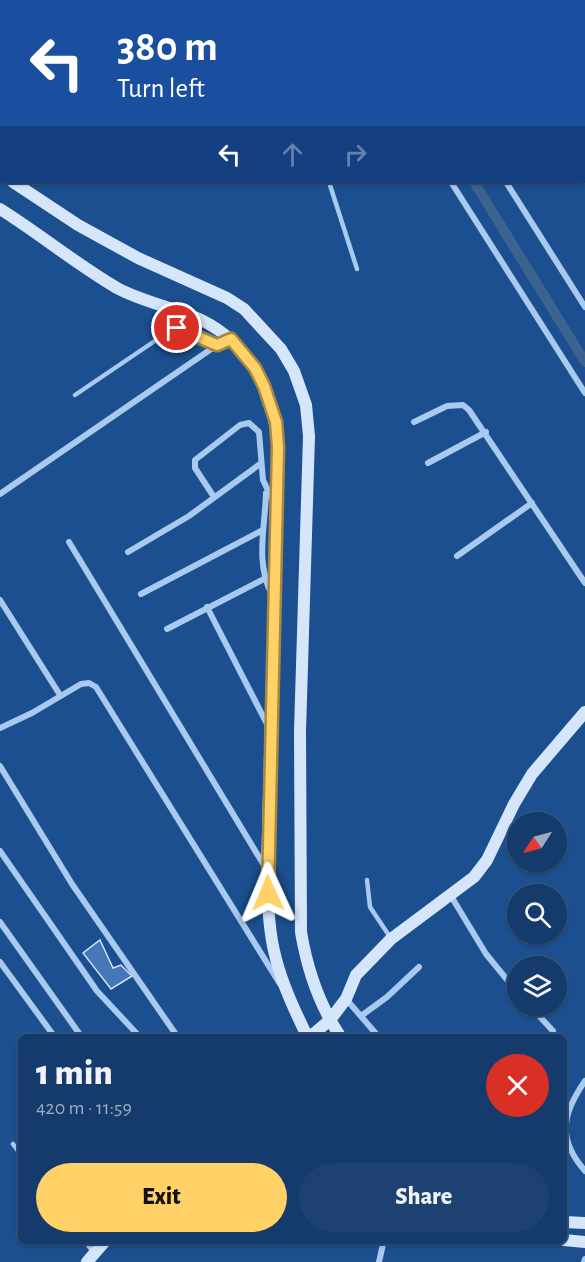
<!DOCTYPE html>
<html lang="en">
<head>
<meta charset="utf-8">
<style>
  body { margin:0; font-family:"Alegreya Sans",sans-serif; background:#1d4271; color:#f1f3f6; height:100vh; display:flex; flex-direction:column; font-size:22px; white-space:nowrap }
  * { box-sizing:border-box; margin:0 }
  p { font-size:20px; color:#9dadc1 }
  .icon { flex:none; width:33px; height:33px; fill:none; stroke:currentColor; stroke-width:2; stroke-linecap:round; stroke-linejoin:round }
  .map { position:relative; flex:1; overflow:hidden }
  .sheet { position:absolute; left:18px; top:1034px; width:549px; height:210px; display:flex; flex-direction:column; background:#143b6b; border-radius:9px; box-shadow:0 2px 4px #0004,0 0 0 2px #33557e }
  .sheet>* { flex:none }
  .top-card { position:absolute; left:0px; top:0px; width:585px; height:183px; box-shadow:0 2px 4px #0004,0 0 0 2px #33557e; background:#1a4fa0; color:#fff; overflow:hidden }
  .needle { width:39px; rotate:234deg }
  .tools { position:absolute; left:507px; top:812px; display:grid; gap:12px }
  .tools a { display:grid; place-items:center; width:60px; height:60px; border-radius:50%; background:#143b6b; box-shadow:0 2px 4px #0004,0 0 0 2px #33557e; font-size:30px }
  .pin { position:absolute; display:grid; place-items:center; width:51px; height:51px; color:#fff; margin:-26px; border:3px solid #fff; border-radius:50%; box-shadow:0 2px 6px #0007 }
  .me { position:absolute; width:66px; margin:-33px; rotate:359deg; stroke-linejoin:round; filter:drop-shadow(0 0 4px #0008) }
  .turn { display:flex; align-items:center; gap:21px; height:126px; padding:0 18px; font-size:27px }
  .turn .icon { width:78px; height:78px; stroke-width:2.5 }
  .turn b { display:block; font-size:42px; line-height:51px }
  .lanes { display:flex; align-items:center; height:57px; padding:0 18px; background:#0003; justify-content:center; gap:30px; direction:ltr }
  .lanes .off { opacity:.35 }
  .round { display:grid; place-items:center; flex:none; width:63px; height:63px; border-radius:32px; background:#1d4271 }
  .headline { display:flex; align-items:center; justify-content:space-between; height:102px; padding:0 18px }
  h1 { font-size:36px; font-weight:800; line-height:45px }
  .primary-button { display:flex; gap:12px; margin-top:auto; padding:12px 18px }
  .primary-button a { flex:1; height:69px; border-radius:36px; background:#ffd166; color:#111; font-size:24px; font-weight:800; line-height:69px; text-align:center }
  .primary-button a+a { background:#1d4271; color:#f1f3f6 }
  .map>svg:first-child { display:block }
</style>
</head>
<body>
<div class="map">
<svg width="585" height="1262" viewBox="0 0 585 1262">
  <rect width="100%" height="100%" fill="#1b4f8f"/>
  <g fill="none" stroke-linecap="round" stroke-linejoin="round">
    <path stroke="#3c6290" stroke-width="10" d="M399,0V2
      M474,182L585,362"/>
  </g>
  <path fill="#4478b7" stroke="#cfe3fa" stroke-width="1.5" d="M100,940L113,968L121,965L132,976L111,989L83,953Z"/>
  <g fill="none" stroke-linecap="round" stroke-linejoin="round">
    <path stroke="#a9c9ee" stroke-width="4.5" d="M309,0V2
      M530,2L533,0
      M584,2L585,1
      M329,182L357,269
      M75,395L171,330H185L217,345
      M367,880L370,907L390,937
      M13,1144L21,1155
      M84,1240L93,1252"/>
    <path stroke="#a9c9ee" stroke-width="6" d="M378,0L379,2
      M428,0L429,2
      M451,182L585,393
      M506,182L585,307
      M414,422L447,406L463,405L469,410L585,583
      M428,463L486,432
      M266,493C265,529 255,562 272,595
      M0,494L217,345L231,339
      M214,497L195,468V460L240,425L249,423L259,432L263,480L275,505
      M69,542L265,867
      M128,552L189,516L260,464
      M457,556L532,503
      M141,594L263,530
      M0,600L60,695
      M207,607L268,726
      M167,629L264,579
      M0,728L32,713L81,684L89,683L96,687L280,984
      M0,766L72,884L177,1036
      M0,851L97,991L139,1036
      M451,896L486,954L518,993
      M0,922L81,1036
      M0,962L54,1036
      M346,999L378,1036
      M529,1005L553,1031
      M361,1016L387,997L419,967
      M585,1081C562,1114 557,1139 585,1171
      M379,1262L384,1240
      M584,1262L585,1259"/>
    <path stroke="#d6e6fa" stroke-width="12" d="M0,173L2,174
      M13,182L78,225L138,258L227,298L244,309L281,349L294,371L306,405L309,436L300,731L301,932C307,968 320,1006 340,1036
      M0,209C40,234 76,264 117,288C139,300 166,306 190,315C247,337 273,389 278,447L267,870C268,900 268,930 276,959C283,986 295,1011 307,1036
      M311,1036L330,1020L346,999L356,975L391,939L474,877L487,860L514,804L532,774L585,712
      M564,1222L585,1223
      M564,1240L585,1242
      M87,1262L106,1240"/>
  </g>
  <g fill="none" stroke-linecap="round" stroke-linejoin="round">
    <defs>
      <path id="route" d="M177,328L217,345L231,339L255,368L264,386L276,422L278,447L268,893"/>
    </defs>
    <use href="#route" stroke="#a68842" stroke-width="15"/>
    <use href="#route" stroke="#ffd166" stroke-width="10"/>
  </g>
</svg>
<div class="tools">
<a><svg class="needle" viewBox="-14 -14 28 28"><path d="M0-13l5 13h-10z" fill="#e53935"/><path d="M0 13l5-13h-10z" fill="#9dadc1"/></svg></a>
<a><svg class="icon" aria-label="search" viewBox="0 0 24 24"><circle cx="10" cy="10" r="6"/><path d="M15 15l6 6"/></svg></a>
<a><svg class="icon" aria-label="layers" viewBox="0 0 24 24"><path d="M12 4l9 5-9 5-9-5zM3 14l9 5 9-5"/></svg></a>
</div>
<div class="pin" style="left:177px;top:328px;background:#d93025"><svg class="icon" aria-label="arrive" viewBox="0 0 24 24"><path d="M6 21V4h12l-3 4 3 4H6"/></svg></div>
<svg class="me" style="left:268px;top:893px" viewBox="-20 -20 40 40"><path d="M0-17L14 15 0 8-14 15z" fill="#ffd166" stroke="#fff" stroke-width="4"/></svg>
<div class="top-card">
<div class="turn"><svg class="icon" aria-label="left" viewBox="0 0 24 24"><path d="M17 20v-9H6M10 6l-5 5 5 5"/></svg><div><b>380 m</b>Turn left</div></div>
<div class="lanes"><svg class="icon" aria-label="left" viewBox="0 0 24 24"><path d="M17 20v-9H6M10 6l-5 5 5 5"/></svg><svg class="icon off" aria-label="ahead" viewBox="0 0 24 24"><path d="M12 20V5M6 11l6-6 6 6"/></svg><svg class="icon off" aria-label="right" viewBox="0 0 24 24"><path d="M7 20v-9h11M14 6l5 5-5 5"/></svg></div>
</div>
<section class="sheet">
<div class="headline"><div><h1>1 min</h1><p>420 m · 11:59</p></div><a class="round" style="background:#d93025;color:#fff"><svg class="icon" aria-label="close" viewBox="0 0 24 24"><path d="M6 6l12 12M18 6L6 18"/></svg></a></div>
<div class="primary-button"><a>Exit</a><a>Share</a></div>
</section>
</div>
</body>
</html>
